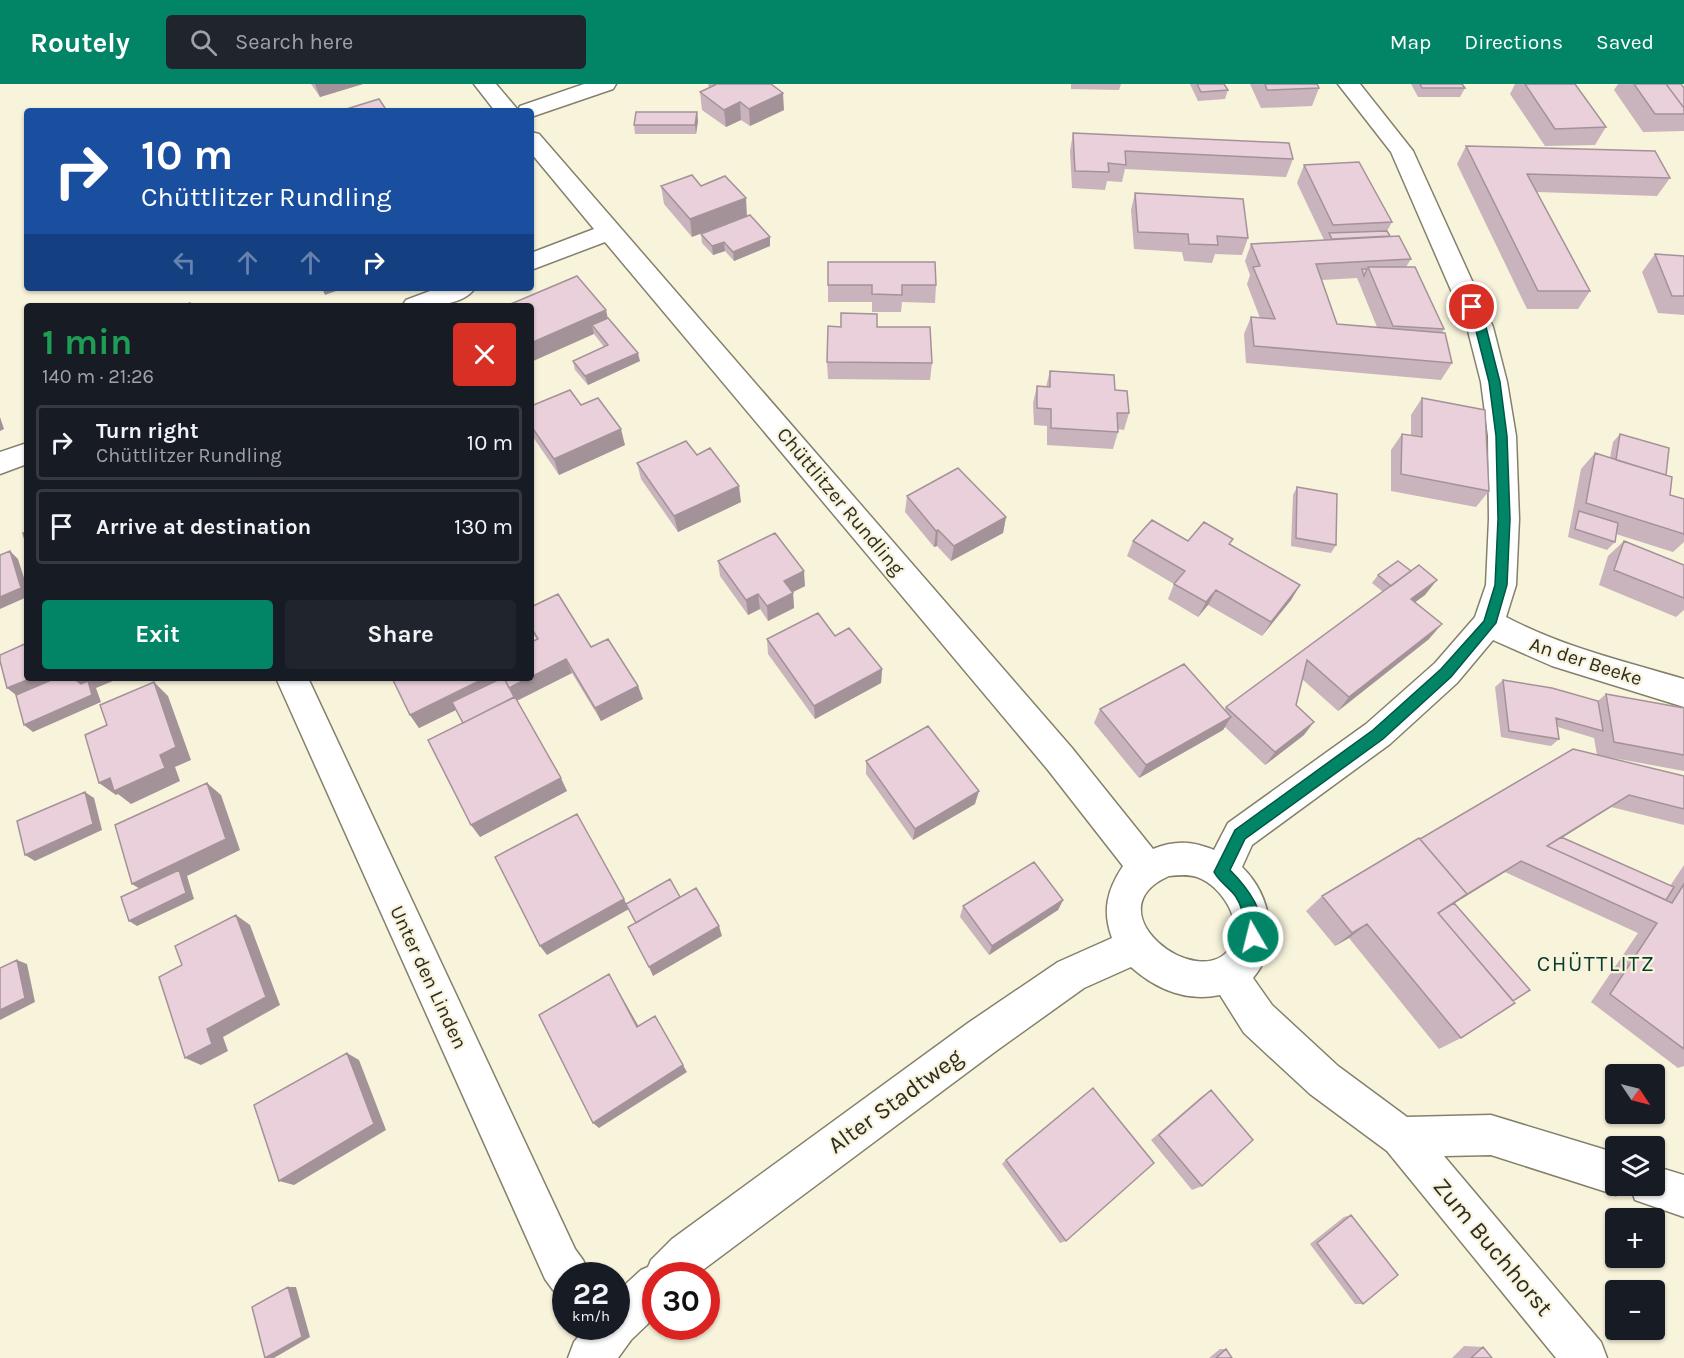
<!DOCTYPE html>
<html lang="en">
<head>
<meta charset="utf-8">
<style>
  body { margin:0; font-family:Karla,sans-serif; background:#20242c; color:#f1f3f6; height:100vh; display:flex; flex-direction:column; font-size:22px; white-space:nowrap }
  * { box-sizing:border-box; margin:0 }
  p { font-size:20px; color:#9ea1a6 }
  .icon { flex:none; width:33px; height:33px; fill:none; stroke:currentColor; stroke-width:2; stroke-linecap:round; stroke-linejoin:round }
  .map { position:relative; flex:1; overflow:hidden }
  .details { position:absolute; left:24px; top:219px; width:510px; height:378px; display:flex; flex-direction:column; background:#171b24; border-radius:6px; box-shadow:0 2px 4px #0004 }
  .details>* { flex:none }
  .top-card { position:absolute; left:24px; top:24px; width:510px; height:183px; border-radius:6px; box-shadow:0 2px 4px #0004; background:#1a4fa0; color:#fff; overflow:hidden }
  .needle { width:39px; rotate:125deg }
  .buttons { position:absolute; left:1605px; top:980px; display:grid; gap:12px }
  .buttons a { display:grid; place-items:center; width:60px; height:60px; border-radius:6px; background:#171b24; box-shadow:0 2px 4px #0004; font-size:30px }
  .speed { position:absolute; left:552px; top:1178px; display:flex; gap:12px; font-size:30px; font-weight:700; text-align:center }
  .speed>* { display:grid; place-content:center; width:78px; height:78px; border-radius:50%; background:#171b24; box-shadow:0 2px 4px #0004; line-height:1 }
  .speed small { font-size:15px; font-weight:400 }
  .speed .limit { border:9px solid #d22; background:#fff; color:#111 }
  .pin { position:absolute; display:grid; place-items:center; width:51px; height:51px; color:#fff; margin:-26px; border:3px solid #fff; border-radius:50%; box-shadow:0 2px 6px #0007 }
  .me { position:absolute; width:66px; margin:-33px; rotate:352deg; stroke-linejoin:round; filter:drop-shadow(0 0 4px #0008) }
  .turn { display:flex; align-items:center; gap:21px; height:126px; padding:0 18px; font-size:27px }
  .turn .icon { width:78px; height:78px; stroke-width:2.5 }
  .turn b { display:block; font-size:42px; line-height:51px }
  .lanes { display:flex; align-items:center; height:57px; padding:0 18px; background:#0003; justify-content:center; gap:30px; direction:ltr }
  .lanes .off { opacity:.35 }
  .round { display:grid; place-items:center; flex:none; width:63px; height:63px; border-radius:6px; background:#20242c }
  .overview { display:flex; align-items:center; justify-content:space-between; height:102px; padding:0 18px }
  h1 { font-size:36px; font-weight:700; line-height:45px; color:#1e9e55 }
  .cta { display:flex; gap:12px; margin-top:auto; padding:12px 18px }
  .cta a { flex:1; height:69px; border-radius:6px; background:#028567; color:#fff; font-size:24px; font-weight:700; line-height:69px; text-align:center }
  .cta a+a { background:#20242c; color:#f1f3f6 }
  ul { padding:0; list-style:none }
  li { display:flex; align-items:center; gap:18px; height:75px; margin:0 12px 9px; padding:0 6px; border:3px solid #363941; border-radius:6px }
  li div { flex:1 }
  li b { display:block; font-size:22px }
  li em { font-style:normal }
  header { display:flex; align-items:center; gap:36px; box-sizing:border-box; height:84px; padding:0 30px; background:#028567; color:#fff }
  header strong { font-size:28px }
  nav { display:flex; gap:33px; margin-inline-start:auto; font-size:21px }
  .search { width:420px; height:54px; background:#20242c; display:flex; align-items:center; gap:15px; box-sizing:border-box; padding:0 21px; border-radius:6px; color:#9ea1a6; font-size:22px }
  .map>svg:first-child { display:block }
</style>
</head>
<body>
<header>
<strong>Routely</strong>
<div class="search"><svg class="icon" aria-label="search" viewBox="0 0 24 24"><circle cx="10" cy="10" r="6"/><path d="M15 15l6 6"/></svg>Search here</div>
<nav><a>Map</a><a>Directions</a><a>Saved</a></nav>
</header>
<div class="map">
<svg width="1684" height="1274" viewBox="0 0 1684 1274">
  <rect width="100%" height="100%" fill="#f8f3db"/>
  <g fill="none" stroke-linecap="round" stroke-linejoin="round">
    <defs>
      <path id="minor" d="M474,0H496L518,26L520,22L584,0H616L613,5L531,33V27H495Z
        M1338,0H1360L1413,67L1493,243L1507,298L1516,352L1519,435L1516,501L1506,533C1563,563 1623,577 1684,595V623L1552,582L1493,556L1457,599L1390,660L1252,761L1242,783C1271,811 1281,861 1253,894L1272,921L1338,982L1407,1033L1491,1031L1616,1069V1101H1654V1082L1684,1091V1133L1635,1116L1631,1104L1616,1111L1491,1071L1444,1072L1601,1258L1607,1274H1556L1387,1067L1310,1010L1244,949L1220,911C1186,918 1156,905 1131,883L1084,904L996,967L696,1191H656V1232L631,1256L618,1274H568L574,1258L587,1242H616V1209L641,1186L648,1183L651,1176L672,1155L968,939L1058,878L1112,854C1102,827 1107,806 1123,782L1048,686L605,158L531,186V169L594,145L531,69V48L539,50L1072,664L1153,765C1175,756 1192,757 1214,766L1228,739L1366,640L1435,579L1475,533L1486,501L1489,435L1488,352L1481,298L1467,243L1391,68ZM1169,792C1178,791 1188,790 1197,793C1221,801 1246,839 1230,864C1199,910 1090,827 1169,792Z
        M438,204H475C462,224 423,222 402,222L406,216Z
        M27,359V380L0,390V368Z
        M276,594H308L575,1165L583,1176L590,1191H566V1211L553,1206L545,1195Z"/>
    </defs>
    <use href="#minor" stroke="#85806b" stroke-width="3"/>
    <use href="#minor" fill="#fff" fill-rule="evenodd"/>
  </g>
  <path fill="#c9b3bc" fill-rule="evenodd" d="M311,0H363L320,13Z
    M708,0H771L784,26L750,42L741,36L726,43L702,26L700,8L709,4Z
    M1071,0H1121L1119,6L1071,5Z
    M1190,0H1224L1228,6L1225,15L1198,17Z
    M1250,0H1317L1319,4L1312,22L1261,24Z
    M1411,0H1462L1465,4L1460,13H1418Z
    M1515,0H1575L1606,43L1595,61L1545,62L1510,10Z
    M1618,0H1681L1684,4V47L1643,48L1614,6Z
    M697,28L698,37L696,50H635L634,41Z
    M1073,49L1293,75L1286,93L1125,85L1122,98L1107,97L1105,106L1072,104L1070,67Z
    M1466,62L1670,94L1657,112L1537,108L1590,207L1578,225H1527L1457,80Z
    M1304,81L1392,138L1387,147L1390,152L1411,175L1406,183L1444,245L1442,249L1452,279L1441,296L1246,279L1244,250L1251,233L1260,234L1247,200L1250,191L1245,177L1251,160L1324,156L1297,99ZM1357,194L1360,201L1377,243L1337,240L1322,196Z
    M661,102H701L692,153L664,120Z
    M1135,109L1248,154L1242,171L1215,170L1212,179L1184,177L1182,168L1134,165L1131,126Z
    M701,150L770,153V162L734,177L725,167L713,171L702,159Z
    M1655,170L1684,172V231L1658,229L1642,188Z
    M828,178L936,201L935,219L902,218L901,228H872V218H828Z
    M531,222L608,234L640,277L588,301L575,286L573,277L604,263L594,250Z
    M877,243L932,279L930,296L828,295L827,278Z
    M1050,287L1115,306L1129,329L1124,346L1118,345V348L1113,365L1047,361V342L1034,341L1033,319L1037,302L1046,303Z
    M1422,314L1489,407L1476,423L1391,407V366L1402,350L1411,351V331Z
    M581,321L625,361L559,391L531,350V322Z
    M1620,350L1666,391L1670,411L1684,415V458L1673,468L1616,450L1615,458L1607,466L1568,453L1581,385L1595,369L1610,374L1613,358Z
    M637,379L741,418L678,448L641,395Z
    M1297,403L1336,461L1331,469L1291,462L1293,411Z
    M907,412L1006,433L1003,449L951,477L937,462L934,463L905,428Z
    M1133,457H1188L1230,461L1300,501L1291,516L1262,552L1208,521L1198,533L1168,515L1174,500L1127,472Z
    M1624,457L1684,481V526L1676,533L1599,501L1608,472Z
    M718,477L805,502L793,508L794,524L768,537L760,525L748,531L720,492Z
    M1378,491L1425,511L1415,518L1429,555L1338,627L1302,595L1296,621L1304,651L1265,681L1225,643L1223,646L1139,694L1094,639L1100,625H1225L1226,623L1383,508L1372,499Z
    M531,523L591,563L638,602L643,615L601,637L572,589L517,617L567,707L480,753L463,639L456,626L419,644L410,631L531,594L537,556L531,546Z
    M835,552L882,585L881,599L815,635L768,570L767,555Z
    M1503,596L1598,617L1606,610L1684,624V687L1597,671L1594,654L1558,643L1559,655L1551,662L1501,653L1495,603Z
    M866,677L975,720L913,756L866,690Z
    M1684,692V741L1611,723L1562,754L1670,802L1684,781V982L1678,984L1591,918L1638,849L1505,788L1454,819L1513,917L1461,954L1439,965L1349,854L1335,862L1306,827L1322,812L1420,755Z
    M1063,816L1058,826L989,871L960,833L963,822Z
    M1211,1006L1202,1102L1192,1106L1151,1056L1201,1013Z
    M1006,1076L1066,1157L1060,1159L1002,1080Z
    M1351,1131L1363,1220H1355L1310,1160L1344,1133Z
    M1464,1262L1483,1263L1492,1274H1452Z
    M1220,1265H1226L1232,1274H1209Z"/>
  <path fill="#a49299" d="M315,0H363L320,13Z
    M783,9L784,26L750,42L749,25Z
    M740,18L741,36L726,43L724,26Z
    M697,28L698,37L696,50L695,41Z
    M746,114L747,132L692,153L690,135Z
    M770,153V162L734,177L733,168Z
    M724,158L725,167L713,171L712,162Z
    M322,204H344L325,211Z
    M606,226L610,243L592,241L594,250L531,278V259Z
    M638,269L640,277L588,301L585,292Z
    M0,333L4,345L0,347Z
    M621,345L625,361L559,391L554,375Z
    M739,402L741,418L678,448L674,432Z
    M1006,433L1003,449L951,477L954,462Z
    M938,446L937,462L934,463L936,447Z
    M10,467L18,475L27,503V513L0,525V513Z
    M804,487L805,502L785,512L784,497Z
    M1437,496L1425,511L1399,530L1411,515Z
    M1300,501L1291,516L1262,552L1271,538Z
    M1216,506L1208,521L1198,533L1206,518Z
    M793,509L794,524L768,537L767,522Z
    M758,510L760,525L748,531L746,516Z
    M1442,540L1429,555L1338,627L1349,613Z
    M566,575L572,589L516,617L509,604L528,594H531V593Z
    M882,585L881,599L815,635L814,622Z
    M32,594H120L96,604L101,618L33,648L24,641L25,618L7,604Z
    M485,594H504L507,601L419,644L410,631Z
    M154,598L168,612L191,676L175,683L180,697L131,720L118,710L116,711L99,699Z
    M638,602L643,615L601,637L595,624Z
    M1231,633L1223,646L1139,694L1146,681Z
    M1314,638L1304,651L1265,681L1275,668Z
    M561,694L567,707L480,753L471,741Z
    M207,699L221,711L240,766L187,792L194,815L137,842L129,837L148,810L132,800Z
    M979,707L975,720L913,756L915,745Z
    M85,708L94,714L102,746L35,777L25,771Z
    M1629,711L1611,723L1539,768L1547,762Z
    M1521,777L1505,788L1447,824L1467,810Z
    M624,815L629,825L547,871L540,862Z
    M1063,816L1058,826L989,871L992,862Z
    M236,831L250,841L280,921L223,953L228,967L201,981L185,974L207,945Z
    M1367,840L1349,854L1335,862L1352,849Z
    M719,842L722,852L653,892L649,883Z
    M17,876L27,880L35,918L0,936V926Z
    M609,890L614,899L643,950L637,943Z
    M655,932L687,988L599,1044L593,1039Z
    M347,969L359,976L386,1046L294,1101L279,1097Z
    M288,1203H296L310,1253L274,1274H266Z"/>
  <path fill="#ead0db" stroke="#a49299" stroke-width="1.5" d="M714,0H771L783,9L749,25L740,18L724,26L700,8L715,1Z
    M1197,0H1224L1228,6L1201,8Z
    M1265,0H1317L1319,4L1267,6Z
    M1420,0H1462L1465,4H1422Z
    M1525,0H1575L1606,43L1555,45Z
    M1634,0H1666L1684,24V30H1655Z
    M1666,0H1681L1684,4V24Z
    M379,15L387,27H340Z
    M636,28H697L695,41H634Z
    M1073,49L1289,59L1293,75L1125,67L1126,81L1108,79L1109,88L1075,87Z
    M1466,62L1655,67L1670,94L1527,90L1590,207H1538Z
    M1359,78L1392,138L1333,141L1304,81Z
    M692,91L701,102L725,92L746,114L690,135L661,102Z
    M1135,109L1243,115L1248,154L1217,152L1218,161L1189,160L1188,150L1138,148Z
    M750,131L770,153L733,168L724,158L712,162L701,150Z
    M1387,147L1390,152L1332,155L1329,149Z
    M1399,152L1411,175L1316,180L1337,240L1445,249L1452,279L1254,262L1251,233L1275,235L1253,183L1260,182L1251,160Z
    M1655,170L1684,172V212H1672Z
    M828,178H935L936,201H902V211L872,210V201H828Z
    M1368,183H1415L1444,245L1393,242Z
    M1362,185H1367L1364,192Z
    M577,192L606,226L531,259V222H506Z
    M190,219L192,222H181Z
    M841,229L877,230V243H930L932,279L827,278L828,242L841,243Z
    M608,234L638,269L585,292L573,277L608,261L592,241Z
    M1050,287L1114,291L1115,306L1127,307L1129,329H1117L1118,348L1051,344V325L1037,324V302L1050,303Z
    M570,306L581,321L598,314L621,345L554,375L531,342V322Z
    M1422,314L1485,326L1489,407L1401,390L1402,350L1422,353Z
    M1620,350L1669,364L1666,391L1616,376Z
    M686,357L697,371L710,364L739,402L674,432L637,379Z
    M1595,369L1672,393L1670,411L1684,415V450L1586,419Z
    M958,384L1006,433L954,462L938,446L936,447L907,412Z
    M1297,403L1337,410L1336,461L1296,454Z
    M1579,427L1618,439L1615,458L1575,445Z
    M1152,436L1188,457L1204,438L1233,455L1229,460L1300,501L1271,538L1216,506L1206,518L1174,500L1185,487L1133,457Z
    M27,448V462L23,449Z
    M775,449L804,487L784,497L793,509L767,522L758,510L746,516L718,477Z
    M1624,457L1684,481V514L1614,486Z
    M10,467L21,504L0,513V471Z
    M1398,477L1411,487L1391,502L1378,491Z
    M1419,481L1437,496L1411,515L1442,540L1349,613L1307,576L1296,621L1314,638L1275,668L1226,623Z
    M558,510L591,563L608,555L638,602L595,624L566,575L531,593V558L538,555L531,543V523Z
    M818,529L835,552L849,544L882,585L814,622L767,555Z
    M27,559V594H32L7,604L0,577V571Z
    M1184,580L1231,633L1146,681L1100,625Z
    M56,594H73L81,600L88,597L92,611L24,641L16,611Z
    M392,594H485L410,631Z
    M502,594H504L514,613L463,639L452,618Z
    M504,594H528L509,604Z
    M1503,596L1552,604L1598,617L1603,647L1556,634L1559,655L1509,647Z
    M154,598L176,663L160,671L165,684L114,707L110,694L99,699L85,651L107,641L100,621Z
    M1606,610L1684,624V671L1614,658Z
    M515,613L561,694L471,741L428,656Z
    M928,642L979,707L915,745L866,677Z
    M1573,665L1684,692V725L1629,711L1547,762L1672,819L1684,800V965L1610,910L1657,839L1521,777L1461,814L1467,810L1420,755Z
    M207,699L226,755L132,800L115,741Z
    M85,708L93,740L25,771L17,737Z
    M577,730L624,815L540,862L495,773Z
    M1561,753L1674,803L1666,816L1547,762Z
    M1419,754L1467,810L1438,829L1515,919L1461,954L1367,840L1352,849L1322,812Z
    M1034,778L1063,816L992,862L963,822Z
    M179,786L186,809L129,837L121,813Z
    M670,795L680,813L636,839L626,820Z
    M696,804L719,842L649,883L628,843Z
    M1454,819L1530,906L1513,917L1438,829Z
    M236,831L266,913L207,945L212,960L185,974L159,893L182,881L175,862Z
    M17,876L25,914L0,926V884Z
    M609,890L637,943L655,932L683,981L593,1039L539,931Z
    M347,969L374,1040L279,1097L254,1021Z
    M1093,1004L1154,1079L1066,1157L1006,1076Z
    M1211,1006L1253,1056L1202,1102L1159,1051Z
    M1351,1131L1398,1191L1363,1220L1317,1159Z
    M288,1203L302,1253L265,1274L252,1223Z
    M1483,1263L1492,1274H1471Z
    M1226,1265L1232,1274H1216Z"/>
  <path fill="#028567" stroke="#015643" stroke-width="1.5" d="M1472,220L1477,223L1486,243L1500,298L1507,352L1510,435L1507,501L1496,539L1451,593L1383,655L1245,755L1230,786C1247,803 1270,832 1259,858L1253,860L1248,858C1241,842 1247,830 1236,813C1230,804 1219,798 1214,788L1235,746L1373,646L1441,585L1484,537L1495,501L1498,435L1496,352L1489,298L1475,243L1466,223Z"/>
  <g text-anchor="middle" stroke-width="4.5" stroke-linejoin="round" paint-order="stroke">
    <g font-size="20" fill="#2e2c23" stroke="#f8f3db">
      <text transform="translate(841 417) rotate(50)" y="7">Chüttlitzer Rundling</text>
      <text transform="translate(1586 577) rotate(18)" y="7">An der Beeke</text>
      <text transform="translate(429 893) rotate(65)" y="7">Unter den Linden</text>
    </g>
    <g font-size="22" letter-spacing="1.5" fill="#063d2e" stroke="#f8f3db">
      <text x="1596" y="887">CHÜTTLITZ</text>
    </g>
    <g font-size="24" fill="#2e2c23" stroke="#f8f3db">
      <text transform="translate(895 1017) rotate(-36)" y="8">Alter Stadtweg</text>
      <text transform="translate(1493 1163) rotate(50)" y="8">Zum Buchhorst</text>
    </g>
  </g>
</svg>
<div class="buttons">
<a><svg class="needle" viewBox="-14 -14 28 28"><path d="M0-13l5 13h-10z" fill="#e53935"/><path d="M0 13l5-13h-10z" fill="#9ea1a6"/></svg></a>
<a><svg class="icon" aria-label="layers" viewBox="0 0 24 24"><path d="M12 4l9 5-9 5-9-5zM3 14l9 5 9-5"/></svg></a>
<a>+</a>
<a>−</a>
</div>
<div class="speed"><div>22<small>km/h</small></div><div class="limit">30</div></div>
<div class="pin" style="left:1472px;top:223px;background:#d93025"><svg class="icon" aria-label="arrive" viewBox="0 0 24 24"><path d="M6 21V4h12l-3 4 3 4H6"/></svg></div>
<svg class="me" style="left:1253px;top:853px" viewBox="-20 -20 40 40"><circle r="17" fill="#028567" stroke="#fff" stroke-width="3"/><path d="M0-11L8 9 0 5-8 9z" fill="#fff"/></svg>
<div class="top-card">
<div class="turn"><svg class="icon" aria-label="right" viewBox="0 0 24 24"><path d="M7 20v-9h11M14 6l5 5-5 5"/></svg><div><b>10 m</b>Chüttlitzer Rundling</div></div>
<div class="lanes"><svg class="icon off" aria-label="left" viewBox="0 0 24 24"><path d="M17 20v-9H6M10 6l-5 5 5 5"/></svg><svg class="icon off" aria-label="ahead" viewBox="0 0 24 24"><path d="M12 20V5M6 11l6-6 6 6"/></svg><svg class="icon off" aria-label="ahead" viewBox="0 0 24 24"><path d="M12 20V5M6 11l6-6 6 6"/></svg><svg class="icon" aria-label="right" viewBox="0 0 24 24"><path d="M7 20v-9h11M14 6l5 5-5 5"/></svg></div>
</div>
<section class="details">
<div class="overview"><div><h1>1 min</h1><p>140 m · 21:26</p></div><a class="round" style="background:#d93025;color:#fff"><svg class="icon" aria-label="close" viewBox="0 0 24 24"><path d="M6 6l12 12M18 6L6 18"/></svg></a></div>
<ul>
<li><svg class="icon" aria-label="right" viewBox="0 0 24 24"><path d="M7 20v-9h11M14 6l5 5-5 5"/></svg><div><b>Turn right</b><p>Chüttlitzer Rundling</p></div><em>10 m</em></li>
<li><svg class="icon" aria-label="arrive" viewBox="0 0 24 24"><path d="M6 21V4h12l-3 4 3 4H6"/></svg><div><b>Arrive at destination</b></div><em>130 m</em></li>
</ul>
<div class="cta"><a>Exit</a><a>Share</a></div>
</section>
</div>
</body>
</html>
